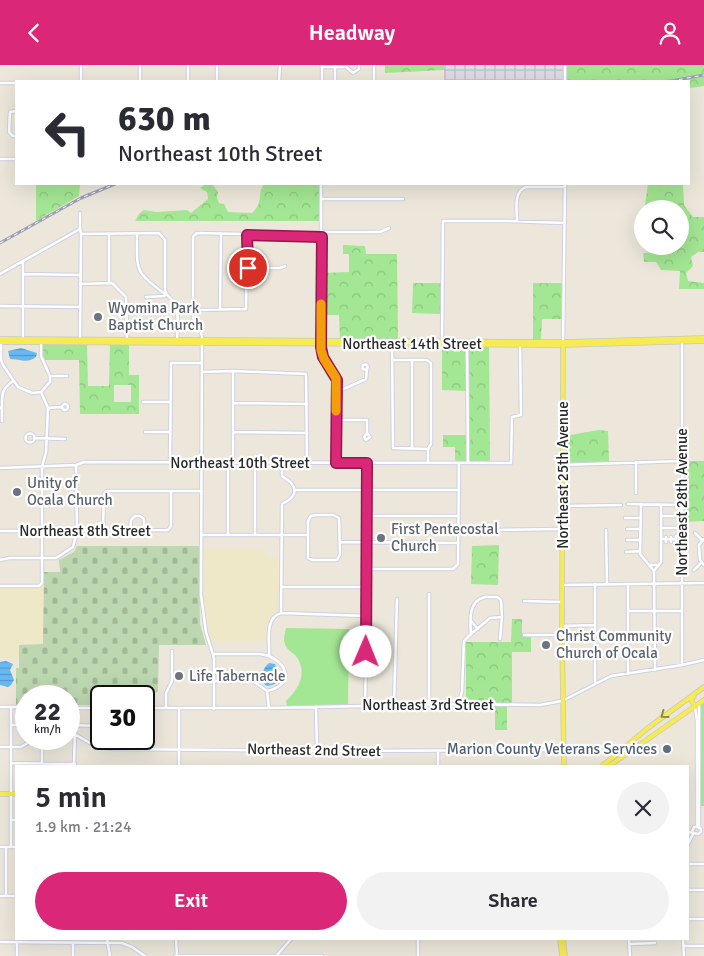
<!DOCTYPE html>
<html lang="en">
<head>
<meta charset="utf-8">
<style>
  body { margin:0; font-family:Signika,sans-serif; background:#f2f2f3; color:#2b2b33; height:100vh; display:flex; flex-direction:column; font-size:19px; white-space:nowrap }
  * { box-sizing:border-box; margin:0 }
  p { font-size:16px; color:#7c7c81 }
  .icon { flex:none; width:28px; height:28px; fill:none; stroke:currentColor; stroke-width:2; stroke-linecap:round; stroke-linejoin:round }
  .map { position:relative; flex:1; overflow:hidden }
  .sheet { position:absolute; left:15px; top:700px; width:674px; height:175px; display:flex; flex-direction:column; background:#fff; border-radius:0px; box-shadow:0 5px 20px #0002 }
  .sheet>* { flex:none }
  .top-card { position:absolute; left:15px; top:15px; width:675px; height:105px; border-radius:0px; box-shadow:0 5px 20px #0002; background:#fff; color:#2b2b33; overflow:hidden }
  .tools { position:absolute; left:634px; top:135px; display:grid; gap:10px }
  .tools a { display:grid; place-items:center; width:55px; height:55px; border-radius:50%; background:#fff; box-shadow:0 5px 20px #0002; font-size:25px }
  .speed { position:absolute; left:15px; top:620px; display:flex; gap:10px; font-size:25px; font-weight:700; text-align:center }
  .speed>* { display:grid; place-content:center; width:65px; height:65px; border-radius:50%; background:#fff; box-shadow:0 5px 20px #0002; line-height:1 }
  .speed small { font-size:12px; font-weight:400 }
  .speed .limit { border:2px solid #111; border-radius:8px; background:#fff; color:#111 }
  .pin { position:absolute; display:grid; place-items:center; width:42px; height:42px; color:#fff; margin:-21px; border:2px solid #fff; border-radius:50%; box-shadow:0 1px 5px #0007 }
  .me { position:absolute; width:55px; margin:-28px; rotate:1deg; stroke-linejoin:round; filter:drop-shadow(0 0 4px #0008) }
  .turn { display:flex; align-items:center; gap:18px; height:105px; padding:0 20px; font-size:22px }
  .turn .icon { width:65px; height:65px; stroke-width:2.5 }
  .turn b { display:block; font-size:35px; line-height:42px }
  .round { display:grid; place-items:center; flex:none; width:52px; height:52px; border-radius:26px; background:#f2f2f3 }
  .head { display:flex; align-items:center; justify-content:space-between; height:85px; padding:0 20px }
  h1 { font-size:30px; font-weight:600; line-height:38px }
  .cta { display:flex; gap:10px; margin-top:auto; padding:10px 20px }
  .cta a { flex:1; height:58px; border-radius:30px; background:#db2777; color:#fff; font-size:20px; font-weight:600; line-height:58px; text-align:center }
  .cta a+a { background:#f2f2f3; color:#2b2b33 }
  header { display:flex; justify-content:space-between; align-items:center; height:65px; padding:0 20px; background:#db2777; color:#fff; font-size:22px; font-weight:600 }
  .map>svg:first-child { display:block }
</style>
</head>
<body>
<header><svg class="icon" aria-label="back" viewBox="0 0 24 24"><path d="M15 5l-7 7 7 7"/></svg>Headway<svg class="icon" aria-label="person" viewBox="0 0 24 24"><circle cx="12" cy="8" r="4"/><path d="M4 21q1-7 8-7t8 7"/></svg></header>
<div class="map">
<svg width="704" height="891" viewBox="0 0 704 891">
  <defs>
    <pattern id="industrial-grid" width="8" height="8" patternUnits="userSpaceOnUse" patternTransform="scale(1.25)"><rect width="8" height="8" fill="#dfdbe4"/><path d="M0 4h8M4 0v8" fill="none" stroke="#bfbcc4"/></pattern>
    <pattern id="grass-tufts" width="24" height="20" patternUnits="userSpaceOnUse" patternTransform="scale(1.25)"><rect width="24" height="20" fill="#a3e693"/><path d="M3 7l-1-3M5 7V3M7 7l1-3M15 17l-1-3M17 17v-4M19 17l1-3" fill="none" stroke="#8cc57f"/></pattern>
    <pattern id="forest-crowns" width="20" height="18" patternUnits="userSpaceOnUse" patternTransform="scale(1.25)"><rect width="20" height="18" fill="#a3e693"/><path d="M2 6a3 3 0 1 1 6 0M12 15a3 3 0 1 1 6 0" fill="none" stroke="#8cc57f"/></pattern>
    <pattern id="cemetery-stones" width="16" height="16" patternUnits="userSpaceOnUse" patternTransform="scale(1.25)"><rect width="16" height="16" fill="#bdd7b0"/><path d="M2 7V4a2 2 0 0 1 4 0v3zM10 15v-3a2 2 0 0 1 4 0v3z" fill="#a2b997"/></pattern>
    <pattern id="water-rules" width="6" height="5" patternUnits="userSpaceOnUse" patternTransform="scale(1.25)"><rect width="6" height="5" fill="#67b9f4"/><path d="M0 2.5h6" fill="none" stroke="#5596c6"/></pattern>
  </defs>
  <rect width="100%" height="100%" fill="#ece7da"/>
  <path fill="url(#industrial-grid)" d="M444,0H564V16H444Z"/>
  <path fill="#efe8c8" d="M204,485H267L268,493H279L278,546L272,550L268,556L267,576H211L204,538Z
    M0,522H43V579L19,580V595H0Z"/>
  <path fill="url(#grass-tufts)" d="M704,638V741H700V641Z"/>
  <path fill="url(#forest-crowns)" fill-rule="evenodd" d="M385,0H444V5L385,8Z
    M566,0H704V21L689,23V16H567Z
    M36,119H80L79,131L36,156Z
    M206,119L213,120L218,127L217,133L219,138L224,139L228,147L252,148C265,136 256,131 264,119H320V156H135L139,149L144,145L156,147L187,145L191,148L208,134L207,127L200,123Z
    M648,119H683L684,140L693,152H704V187H698L691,192L693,201L686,208L688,216L704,218V224H679L680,206L661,205L656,197H644L643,188L658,187L659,181H680V144H643L645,140Z
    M343,180L365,181L366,189H397L398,275L340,274L339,250H323V208L349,207V189H343Z
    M413,218H441L442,249L412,248Z
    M533,218H563L562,254H542L541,275H533Z
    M42,279H87L88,321H109L110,279H129V310H139V349H80L79,295H43ZM114,320H131V337H114Z
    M442,280L466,281V326L442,325Z
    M468,281H489L490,397H469Z
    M599,365L608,366L609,397L563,398L564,371Z
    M443,370H467V397L457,398L455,395V382H443Z
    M683,396H704V456L683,457Z
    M499,480L498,520L471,519L472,481Z
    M512,554H522V569L531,571V587H512V639L466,638V577H511Z
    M495,641H507V665H495Z"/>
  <path fill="url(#cemetery-stones)" d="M77,481H199L200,559L206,580H159L158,627L152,628V641H144V631H101V640H69V631H26V640H16V603H19V580L43,579L44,507H60L59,495L74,487Z"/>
  <path fill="#a3e693" d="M286,563L349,564L348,640L287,642L286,636C298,625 307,610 298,594C295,588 287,586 285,579C283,574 285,568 286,563Z"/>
  <path fill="url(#water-rules)" d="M21,283L37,288L36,292C27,299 20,294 10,294L8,286Z
    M6,596L13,599L10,605L14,615L11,620L8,622L0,620V597Z
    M269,598L275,599L280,611L275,619L268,621L265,620C262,611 261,605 269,598Z"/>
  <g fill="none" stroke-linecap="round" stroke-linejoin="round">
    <defs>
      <path id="minor" d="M188,0V16
        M217,0V16
        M322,0V16
        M335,0V16
        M374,0V16
        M322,2H346L353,8L359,4V0
        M81,16V0
        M140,16V0
        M279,16L280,0
        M565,16V0
        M0,18H16
        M16,46L10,47L9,67L13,71H16
        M0,94H16
        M321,119V282L323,292L337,315L336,398
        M321,134H403
        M517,156C517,144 513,127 526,122H565
        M80,164L81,169L159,168L165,175V225C167,232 171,233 175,238C180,248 177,264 177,275
        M80,164V148
        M322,167H380L389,163
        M137,168C137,208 134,205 166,230
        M23,197V273
        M248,203H280L285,201
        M0,209L80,164
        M23,209L79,210
        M109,217V169
        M80,219L112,218L126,232L127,275
        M146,232L165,231
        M0,241L80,242
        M193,245L246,244L247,170
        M220,245L221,169
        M80,274L81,169
        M563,277L565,119
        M682,277V600
        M1,278V295L3,300L18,322L32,328L41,327
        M442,278L443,156H509L565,158
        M392,280L393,383L428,384
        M467,280L468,398
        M393,295H427L431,298V379L428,384V398
        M362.5 302a2.5 2.5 0 1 1 5 0a2.5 2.5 0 1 1-5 0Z
        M233,306V398
        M202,307L233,306L306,309L307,398
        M50,311H67
        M337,327L366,314L367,304
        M143,337H169
        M233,338L307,339
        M62 342a3 3 0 1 1 6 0a3 3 0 1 1-6 0Z
        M0,343H2V356
        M2,343C2,329 1,325 13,316
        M48,343L61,342
        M336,355H367V368L364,372L366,375L370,372L367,368
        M145,367H170
        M233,367L307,368
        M25.5 373a4.5 4.5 0 1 1 9 0a4.5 4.5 0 1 1-9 0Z
        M35,373L65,374
        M412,383V295
        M636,397V428
        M170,398L171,298H202
        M562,400L682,396
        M0,403L76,400L84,397L511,398L512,352L521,350L520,279
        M294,425H459
        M628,439L682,440
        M641,439L640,489L654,506
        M563,441L621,440
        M316,450H333L339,453L340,489L337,495H313L308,493V456L311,451Z
        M366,451H458
        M661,451H676
        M625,453H641
        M661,463H677
        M627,464H640
        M103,465L104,429L107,426H202
        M130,465L131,455L135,451H140L144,454V465
        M481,465L562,464
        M606,465L607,519
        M0,466L168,465L171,461V426
        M695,468L702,475
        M202,470H307
        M228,470V398
        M255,470V398
        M676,471V477
        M666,472V477
        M661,474H676
        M704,474L699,480L700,495L704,500
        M627,475H640
        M340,477L457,478
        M671,477V472
        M626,487L640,486
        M0,495L9,493H56L73,482L77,466L76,400
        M650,500H659
        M366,504H453L458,499L459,399
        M694,505L702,497
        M654,506L655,605
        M654,506L661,497V440
        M595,519V619
        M562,520L704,518
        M0,521H39L42,518V402L46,387L48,343L41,327L50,317V311L41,291V278
        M281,522H366
        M429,529V640
        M485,532H497L501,535L502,552L490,553L471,569C470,555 468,536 485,532Z
        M524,536L562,537
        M628,546H682
        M281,548L367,551
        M471,556L478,564
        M562,561L594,560
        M524,570H562
        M500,574L502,552
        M213,589H260L269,591
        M628,609V519
        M214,616H253L267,626
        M267,626C292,620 290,601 269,591C270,577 264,553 281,548L282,442V439C290,435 299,429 292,419C289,415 285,414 282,411V398
        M267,626L269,643
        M459,639L462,626L464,576L471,569
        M699,639V763
        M365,640L367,551V398
        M394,640L397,534
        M0,642H26
        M695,642L697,656V762
        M69,643H101
        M144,643H269L459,639L540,640L562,636L611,611L682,600L704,595
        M166,643V628L172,616V586
        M316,643L317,685
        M214,644V593L206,567L201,530L202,272L200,263L193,253V172L197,168L244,169L252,171H322
        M11,660H26
        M69,660L101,661
        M69,666L97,682L113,684L328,686L563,685
        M42,674V701
        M143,674V683
        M0,682H21L34,674
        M113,684V674
        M11,698L75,699
        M74,701L75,660
        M179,701V643
        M438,701V686
        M11,755H16
        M688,767L698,769L701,767V764L699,762H694L692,767
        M688,779L693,769
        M0,782H16
        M11,782V642
        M688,799H704
        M688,825H704
        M0,831H16
        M6,831V782
        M688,854H704
        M107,874L110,891
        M176,874L177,891
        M629,874L630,891
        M683,874L684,891
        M0,877L122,878L132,882L145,891
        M17,877V891
        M629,879L655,878
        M683,881H704
        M277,890L291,874
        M73,891V878
        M175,891H322
        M418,891V874"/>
      <path id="major" d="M0,274L563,277L704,273
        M0,277L563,280L704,276
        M563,279L562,570L564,701
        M694,631L691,635L695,642
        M602,701L648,663L704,622
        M609,701L704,635
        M0,729H16
        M560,874L562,891
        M563,874L565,891"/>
    </defs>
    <use href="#minor" stroke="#cfd0e3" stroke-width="4.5"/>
    <use href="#major" stroke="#c7c7c7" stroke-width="5.5"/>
    <use href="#minor" stroke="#fff" stroke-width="2.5"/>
    <use href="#major" stroke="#f7eb54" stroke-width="4"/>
    <defs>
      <path id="rail" d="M671,16L704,10
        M0,178L81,133L115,119"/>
    </defs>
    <use href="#rail" stroke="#9d9db5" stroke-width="3"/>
    <use href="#rail" stroke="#fff" stroke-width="1" stroke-dasharray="4" stroke-linecap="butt"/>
  </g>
  <defs><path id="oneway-chevron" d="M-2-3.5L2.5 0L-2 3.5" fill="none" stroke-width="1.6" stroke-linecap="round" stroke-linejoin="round" transform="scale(1.25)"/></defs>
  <use stroke="#908a3e" href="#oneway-chevron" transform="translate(664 650) rotate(144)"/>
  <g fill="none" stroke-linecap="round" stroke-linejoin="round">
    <defs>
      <path id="route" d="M248,203L247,170L322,172L321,282L323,292L337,315L336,398H367L366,587"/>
    </defs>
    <use href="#route" stroke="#8e194d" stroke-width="12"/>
    <use href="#route" stroke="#db2777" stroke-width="9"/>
    <path stroke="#f59e0b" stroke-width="9" d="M321,239V285L324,294L336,313V346"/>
  </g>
  <g fill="#6b7280" stroke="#fff" stroke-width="2">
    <circle cx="98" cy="252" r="5"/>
    <circle cx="17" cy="427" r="5"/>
    <circle cx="381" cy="473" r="5"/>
    <circle cx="546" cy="580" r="5"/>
    <circle cx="179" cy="611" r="5"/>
  </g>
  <circle fill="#5c6f8a" stroke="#fff" stroke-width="2" cx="667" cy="684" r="5"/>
  <g text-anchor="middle" stroke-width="4.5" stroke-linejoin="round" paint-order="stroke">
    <g font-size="15" fill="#5b616d" stroke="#fff" text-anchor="start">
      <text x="108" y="248">Wyomina Park<tspan x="108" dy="17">Baptist Church</tspan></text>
      <text x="27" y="423">Unity of<tspan x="27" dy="17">Ocala Church</tspan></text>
      <text x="391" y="469">First Pentecostal<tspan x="391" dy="17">Church</tspan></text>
      <text x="556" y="576">Christ Community<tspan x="556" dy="17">Church of Ocala</tspan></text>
      <text x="189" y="616">Life Tabernacle</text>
    </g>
    <g font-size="15" fill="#292929" stroke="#fff">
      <text x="412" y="284">Northeast 14th Street</text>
      <text x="240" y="403">Northeast 10th Street</text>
      <text transform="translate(563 410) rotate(-90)" y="5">Northeast 25th Avenue</text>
      <text transform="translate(682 437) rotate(-90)" y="5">Northeast 28th Avenue</text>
      <text x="85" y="471">Northeast 8th Street</text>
      <text x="428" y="645">Northeast 3rd Street</text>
      <text transform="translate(314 685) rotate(1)" y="5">Northeast 2nd Street</text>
    </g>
    <g font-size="15" fill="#4e5e75" stroke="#fff" text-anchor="end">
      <text x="657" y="689">Marion County Veterans Services</text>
    </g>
  </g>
</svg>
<div class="tools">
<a><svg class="icon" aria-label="search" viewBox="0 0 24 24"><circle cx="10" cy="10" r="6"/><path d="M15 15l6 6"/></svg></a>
</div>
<div class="speed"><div>22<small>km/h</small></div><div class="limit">30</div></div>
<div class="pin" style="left:248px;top:203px;background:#d93025"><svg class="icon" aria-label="arrive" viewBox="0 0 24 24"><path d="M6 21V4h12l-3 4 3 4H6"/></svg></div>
<svg class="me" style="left:366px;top:587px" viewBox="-20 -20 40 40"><circle r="19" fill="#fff"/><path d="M0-13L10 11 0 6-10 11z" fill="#db2777"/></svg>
<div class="top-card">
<div class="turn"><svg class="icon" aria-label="left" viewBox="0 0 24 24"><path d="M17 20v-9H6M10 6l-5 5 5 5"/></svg><div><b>630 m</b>Northeast 10th Street</div></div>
</div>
<section class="sheet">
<div class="head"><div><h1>5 min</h1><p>1.9 km · 21:24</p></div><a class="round"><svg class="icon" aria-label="close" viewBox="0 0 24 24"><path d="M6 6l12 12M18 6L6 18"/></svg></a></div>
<div class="cta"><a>Exit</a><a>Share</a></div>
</section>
</div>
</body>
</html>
